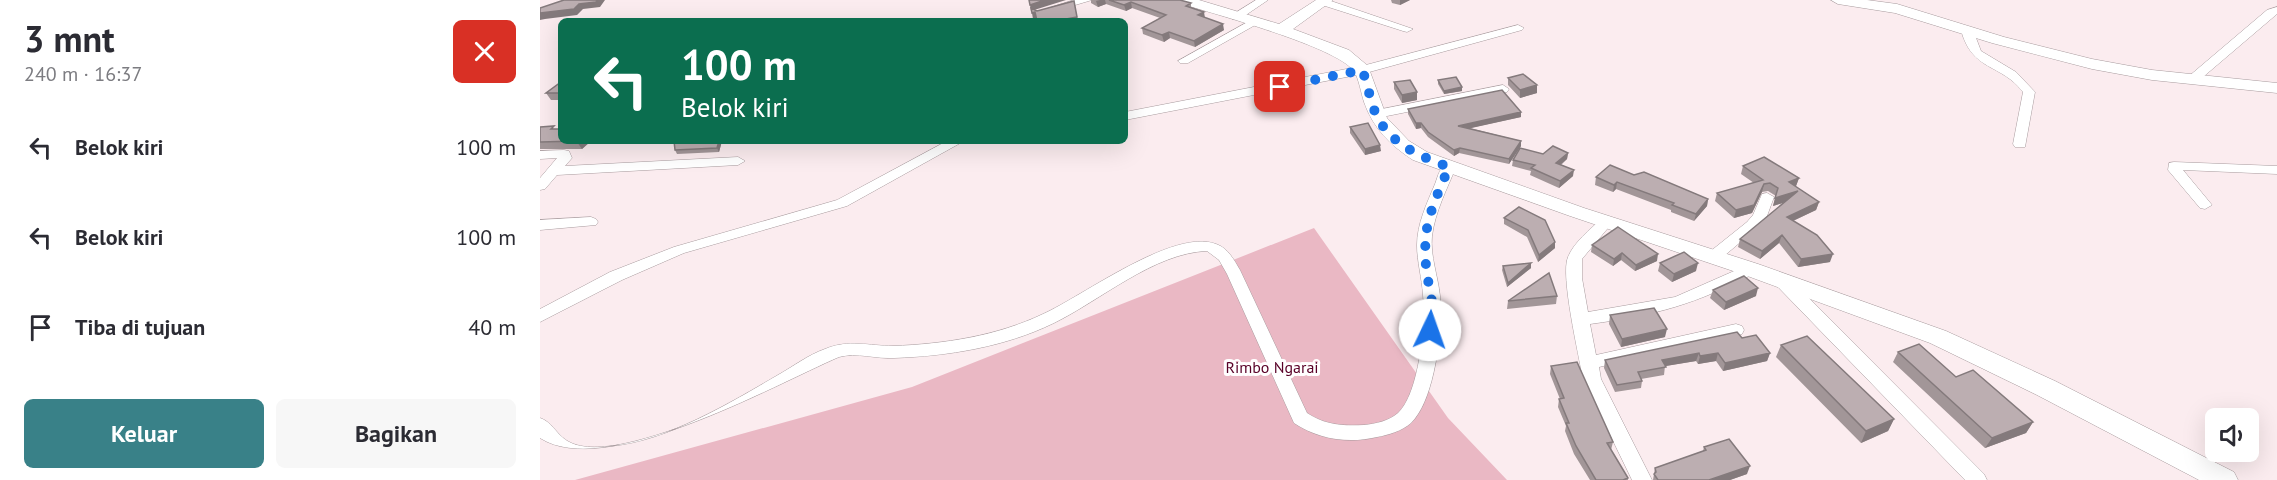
<!DOCTYPE html>
<html lang="id">
<head>
<meta charset="utf-8">
<style>
  body { margin:0; font-family:"PT Sans",sans-serif; background:#f7f7f7; color:#2b2b33; height:100vh; display:flex; flex-direction:column; font-size:22px; white-space:nowrap }
  * { box-sizing:border-box; margin:0 }
  p { font-size:20px; color:#7c7c81 }
  .icon { flex:none; width:33px; height:33px; fill:none; stroke:currentColor; stroke-width:2; stroke-linecap:round; stroke-linejoin:round }
  .map { position:relative; flex:1; overflow:hidden }
  .details { display:flex; flex-direction:column; background:#fff; width:540px }
  .details>* { flex:none }
  .banner { position:absolute; left:18px; top:18px; width:570px; height:126px; border-radius:9px; box-shadow:0 6px 24px #0002; background:#0b6e4f; color:#fff; overflow:hidden }
  .controls { position:absolute; left:1665px; top:408px; display:grid; gap:12px }
  .controls a { display:grid; place-items:center; width:54px; height:54px; border-radius:9px; background:#fff; box-shadow:0 6px 24px #0002; font-size:30px }
  .pin { position:absolute; display:grid; place-items:center; width:51px; height:51px; color:#fff; margin:-26px; border-radius:12px; box-shadow:0 3px 9px #0006 }
  .me { position:absolute; width:66px; margin:-33px; rotate:3deg; stroke-linejoin:round; filter:drop-shadow(0 0 4px #0008) }
  .turn { display:flex; align-items:center; gap:21px; height:126px; padding:0 24px; font-size:27px }
  .turn .icon { width:78px; height:78px; stroke-width:2.5 }
  .turn b { display:block; font-size:42px; line-height:51px }
  .round { display:grid; place-items:center; flex:none; width:63px; height:63px; border-radius:9px; background:#f7f7f7 }
  .head { display:flex; align-items:center; justify-content:space-between; height:102px; padding:0 24px }
  h1 { font-size:36px; font-weight:800; line-height:45px }
  .action { display:flex; gap:12px; margin-top:auto; padding:12px 24px }
  .action a { flex:1; height:69px; border-radius:9px; background:#398188; color:#fff; font-size:24px; font-weight:800; line-height:69px; text-align:center }
  .action a+a { background:#f7f7f7; color:#2b2b33 }
  ul { padding:0; list-style:none }
  li { display:flex; align-items:center; gap:18px; height:90px; padding:0 24px }
  li div { flex:1 }
  li b { display:block; font-size:22px }
  li em { font-style:normal }
  main { display:flex; flex:1; min-height:0 }
  .map>svg:first-child { display:block }
</style>
</head>
<body>
<main>
<section class="details">
<div class="head"><div><h1>3 mnt</h1><p>240 m · 16:37</p></div><a class="round" style="background:#d93025;color:#fff"><svg class="icon" aria-label="close" viewBox="0 0 24 24"><path d="M6 6l12 12M18 6L6 18"/></svg></a></div>
<ul>
<li><svg class="icon" aria-label="left" viewBox="0 0 24 24"><path d="M17 20v-9H6M10 6l-5 5 5 5"/></svg><div><b>Belok kiri</b></div><em>100 m</em></li>
<li><svg class="icon" aria-label="left" viewBox="0 0 24 24"><path d="M17 20v-9H6M10 6l-5 5 5 5"/></svg><div><b>Belok kiri</b></div><em>100 m</em></li>
<li><svg class="icon" aria-label="arrive" viewBox="0 0 24 24"><path d="M6 21V4h12l-3 4 3 4H6"/></svg><div><b>Tiba di tujuan</b></div><em>40 m</em></li>
</ul>
<div class="action"><a>Keluar</a><a>Bagikan</a></div>
</section>
<div class="map">
<svg width="1737" height="480" viewBox="0 0 1737 480">
  <rect width="100%" height="100%" fill="#fbecef"/>
  <path fill="#eab8c4" d="M774,228L908,418L967,480H35L372,387Z"/>
  <g fill="none" stroke-linecap="round" stroke-linejoin="round">
    <defs>
      <path id="street" d="M534,0H552L515,11L510,8Z
        M716,0H728L700,19H692V15Z
        M779,0H788L873,29L867,32L863,31L779,4Z
        M1737,7V14L1656,83H1648V77L1727,10Z
        M713,19L717,20V24L648,63H640L638,61Z
        M978,25L984,28L982,30L822,74L585,120V112L822,66Z
        M1427,27L1433,30L1441,51L1476,72L1495,92L1485,147H1475L1473,144L1483,92C1461,63 1432,72 1421,30Z
        M963,85L969,89L967,92L837,118L831,114L837,110Z
        M407,141H424L307,206L144,253L82,280L0,322V309L70,272L134,247L297,200Z
        M24,150L29,151L32,158L25,166L198,157L205,161L198,165L17,175L5,189L0,190V178L17,158L0,159V151Z
        M1634,162L1737,166V174L1643,170L1672,205L1665,209L1660,208L1628,170L1629,163Z
        M909,163L916,167C907,189 895,212 892,236C890,256 898,276 900,296C903,328 895,400 871,423C862,431 848,435 837,437C808,444 778,439 754,423L687,274L679,260L667,251C614,253 561,300 514,323C465,347 408,356 354,358C335,359 317,352 299,357C232,386 65,480 0,438V418C9,421 13,428 20,435C33,449 54,448 71,446C127,441 190,403 238,375C254,366 268,355 285,349C309,339 329,346 353,346C404,344 457,336 503,314C543,296 633,228 676,244C688,248 694,260 700,270L767,413C785,425 802,426 824,425C835,424 849,421 858,413C879,394 886,323 883,295C882,278 877,262 877,245C877,224 887,203 895,184C898,176 900,165 909,163Z
        M1227,193L1234,197L1227,216L1217,228L1177,262H1167L1164,258L1167,254L1207,222L1213,215L1222,194Z
        M51,217L56,219L58,222L56,225L0,230V220Z
        M1066,217L1073,222L1042,259V278L1048,312L1135,297L1210,264L1218,269L1215,273C1156,304 1117,315 1050,324L1056,355L1196,324L1202,326L1204,330L1202,334L1196,336L1059,367L1061,379L1112,480H1092L1043,379C1039,356 1020,275 1028,257C1034,242 1050,230 1061,219Z
        M1242,276L1248,277L1444,474L1447,480H1425L1236,285L1234,281L1236,277Z"/>
      <path id="secondary" d="M637,0H659L739,24L776,0H793L753,29L809,50L828,66L847,118L869,141L887,152L1044,208L1218,264L1406,331L1515,381L1694,472L1698,480H1659L1497,395L1390,343L1202,274L1030,216L873,160C850,145 833,128 824,102C821,93 819,79 814,71C795,46 674,14 639,3Z
        M1291,0H1327L1357,4L1464,37L1552,59L1612,70L1737,83V93L1612,80L1552,69L1452,43L1355,13L1298,4Z"/>
    </defs>
    <use href="#street" stroke="#a89b9e" stroke-width="1"/>
    <use href="#secondary" stroke="#a89b9e" stroke-width="1"/>
    <use href="#street" fill="#fff" fill-rule="evenodd"/>
    <use href="#secondary" fill="#fff" fill-rule="evenodd"/>
  </g>
  <path fill="#a29698" d="M551,0H640L651,3V8L684,30L655,47L630,38L624,42L603,34L602,28L620,18L592,8L586,11L566,4L558,7L551,3Z
    M851,0H870L860,5L852,3Z
    M968,78L997,93L980,98L968,85Z
    M898,80L922,87V91L904,94L898,84Z
    M21,82V100H11L6,93Z
    M854,82L877,100L862,103L854,89Z
    M868,109L981,112V117L930,128L981,141V146L969,164L919,153L914,156L888,137L881,128L876,129L868,114Z
    M0,127L16,129L51,141L42,149H0Z
    M810,127L841,151L825,155L810,133Z
    M182,141L179,152L137,154L135,150Z
    M1028,153L1027,159L1021,165L1033,176L1019,188L990,175L991,171L972,166L973,160L1003,154Z
    M1203,166L1259,178L1256,186H1255L1279,202L1276,210L1253,221L1290,262L1258,267L1239,243L1220,259L1198,247L1200,239L1245,202L1233,206L1236,196L1228,191L1222,192L1212,213L1194,218L1175,201L1177,193L1214,183L1201,174Z
    M1094,175L1168,199L1167,206L1154,221L1131,212V210L1076,189L1073,192L1055,185L1056,177Z
    M979,207L1015,248L998,262L987,237L964,224V218Z
    M1052,245L1117,261L1095,271L1081,260L1073,266L1051,252Z
    M1120,263L1156,271L1132,282L1118,271Z
    M963,266L991,268L967,287L962,270Z
    M1173,290L1216,296L1184,310L1170,298Z
    M1017,296L1016,304L967,309L968,301Z
    M1070,315L1125,337L1081,347L1069,324Z
    M1202,338L1230,353L1227,361L1183,371L1176,361L1158,364L1156,361L1125,366L1124,375L1101,379L1102,381L1101,388L1075,392L1064,368L1065,360Z
    M1241,345L1354,419L1348,431L1321,443L1236,357Z
    M1358,352L1416,377L1493,422L1486,433L1445,448L1353,362Z
    M1011,366L1073,442L1071,450L1088,478V480H1050L1034,454L1025,431L1026,426L1018,407L1019,399H1020L1010,374Z
    M1164,447L1207,474L1190,480H1113L1115,468L1163,451Z"/>
  <path fill="#847a7c" d="M57,0H65L60,7L43,9L37,15L5,19L0,20V13Z
    M505,0H526L491,11L490,5Z
    M560,0H565L566,4L558,7L556,1Z
    M860,0H870L860,5Z
    M534,1L538,21H515Z
    M591,2L592,8L586,11L584,5Z
    M495,12L497,18L493,19L492,13Z
    M664,12L665,18L658,15Z
    M683,24L684,30L655,47L654,41Z
    M629,32L630,38L624,42L622,35Z
    M997,85V93L980,98V90Z
    M922,87V91L904,94V91Z
    M877,92V100L862,103V95Z
    M981,112V117L918,131V126Z
    M876,123H881V128L876,129Z
    M38,141H51L42,149L37,142Z
    M179,141H182L179,152L177,148Z
    M981,141V146L969,164V159Z
    M840,145L841,151L825,155V149Z
    M920,148L919,153L914,156V150Z
    M1028,153L1027,159L1015,169L1016,163Z
    M1034,170L1033,176L1019,188L1020,181Z
    M1259,178L1256,186L1246,190L1249,182Z
    M1077,182L1076,189L1073,192L1074,185Z
    M1224,184L1222,192L1212,213L1194,218L1196,210Z
    M1258,191L1256,199L1233,206L1235,198Z
    M1168,199L1167,206L1154,221L1156,214Z
    M1279,202L1276,210L1244,225L1247,217Z
    M1242,235L1239,243L1220,259L1222,251Z
    M1015,242V248L998,262L999,255Z
    M1082,253L1081,260L1073,266L1074,259Z
    M1118,254L1117,261L1095,271L1096,265Z
    M1293,254L1290,262L1258,267L1261,259Z
    M991,263V268L967,287L968,283Z
    M1158,263L1156,271L1132,282L1134,274Z
    M1218,288L1216,296L1184,310L1186,302Z
    M1127,329L1125,337L1081,347L1082,339Z
    M1159,353L1156,361L1120,367L1122,360Z
    M1178,353L1176,361L1158,364L1160,356Z
    M1230,353L1227,361L1183,371L1185,363Z
    M1354,419L1348,431L1321,443L1326,431Z
    M1493,422L1486,433L1445,448L1452,438Z
    M1210,466L1207,474L1190,480H1169Z"/>
  <path fill="#bcaeb1" stroke="#847a7c" stroke-width="1.5" d="M24,0H57L56,2L39,4L34,9L0,13V8Z
    M489,0H505L490,5Z
    M569,0H640L651,3L646,6L664,12L658,15L683,24L654,41L629,32L622,35L602,28L626,15L591,2L584,5Z
    M534,1L537,17L515,21H497L495,12L492,13L491,8L497,11Z
    M983,74L997,85L980,90L968,78Z
    M916,77L922,87L904,91L898,80Z
    M870,80L877,92L862,95L854,82Z
    M21,82V93H6Z
    M962,90L981,112L918,126L981,141L969,159L920,148L914,150L888,132L881,123H876L868,109Z
    M828,123L840,145L825,149L810,127Z
    M14,126L11,129H21V141H38L0,142V127Z
    M134,141H179L177,148L135,150Z
    M1013,146L1028,153L1016,163L1034,170L1020,181L991,168L995,165L973,160L980,148L1003,154Z
    M1224,157L1259,178L1249,182L1279,202L1247,217L1277,235L1293,254L1261,259L1242,235L1222,251L1200,239L1258,191L1235,198L1238,188L1230,183L1224,184L1214,205L1196,210L1177,193L1223,180L1203,166Z
    M1070,165L1094,175L1104,172L1168,199L1156,214L1132,205L1134,203L1077,182L1074,185L1056,177Z
    M979,207L1005,220L1015,242L999,255L988,230L964,218Z
    M1078,227L1118,254L1096,265L1082,253L1074,259L1052,245Z
    M1144,252L1158,263L1134,274L1120,263Z
    M991,263L968,283L963,266Z
    M1009,273L1017,296L968,301Z
    M1204,276L1218,288L1186,302L1173,290Z
    M1114,308L1127,329L1082,339L1070,315Z
    M1197,332L1202,338L1216,335L1230,353L1185,363L1178,353L1160,356L1159,353L1122,360L1126,367L1098,372L1102,381L1077,385L1065,360Z
    M1267,336L1354,419L1326,431L1241,345Z
    M1379,344L1416,377L1433,370L1493,422L1452,438L1358,352Z
    M1037,362L1073,442L1067,443L1088,478L1083,480H1056L1036,446L1026,423H1029L1019,399L1024,398L1011,366Z
    M1189,439L1210,466L1169,480H1118L1114,474L1116,472L1115,468L1166,450L1164,447Z"/>
  <g fill="none" stroke-linecap="round" stroke-linejoin="round">
    <path stroke="#1a73e8" stroke-width="10" stroke-dasharray="0 18" d="M740,87L822,70C829,86 830,105 839,120C854,146 882,157 909,167L893,205L885,236L886,269L892,302L890,330"/>
  </g>
  <g text-anchor="middle" stroke-width="6" stroke-linejoin="round" paint-order="stroke">
    <g font-size="16" fill="#580027" stroke="#fff">
      <text x="732" y="373">Rimbo Ngarai</text>
    </g>
  </g>
</svg>
<div class="controls">
<a><svg class="icon" aria-label="sound" viewBox="0 0 24 24"><path d="M4 9h4l5-4v14l-5-4H4zM17 9q2 3 0 6"/></svg></a>
</div>
<div class="pin" style="left:740px;top:87px;background:#d93025"><svg class="icon" aria-label="arrive" viewBox="0 0 24 24"><path d="M6 21V4h12l-3 4 3 4H6"/></svg></div>
<svg class="me" style="left:890px;top:330px" viewBox="-20 -20 40 40"><circle r="19" fill="#fff"/><path d="M0-13L10 11 0 6-10 11z" fill="#1a73e8"/></svg>
<div class="banner">
<div class="turn"><svg class="icon" aria-label="left" viewBox="0 0 24 24"><path d="M17 20v-9H6M10 6l-5 5 5 5"/></svg><div><b>100 m</b>Belok kiri</div></div>
</div>
</div>
</main>
</body>
</html>
